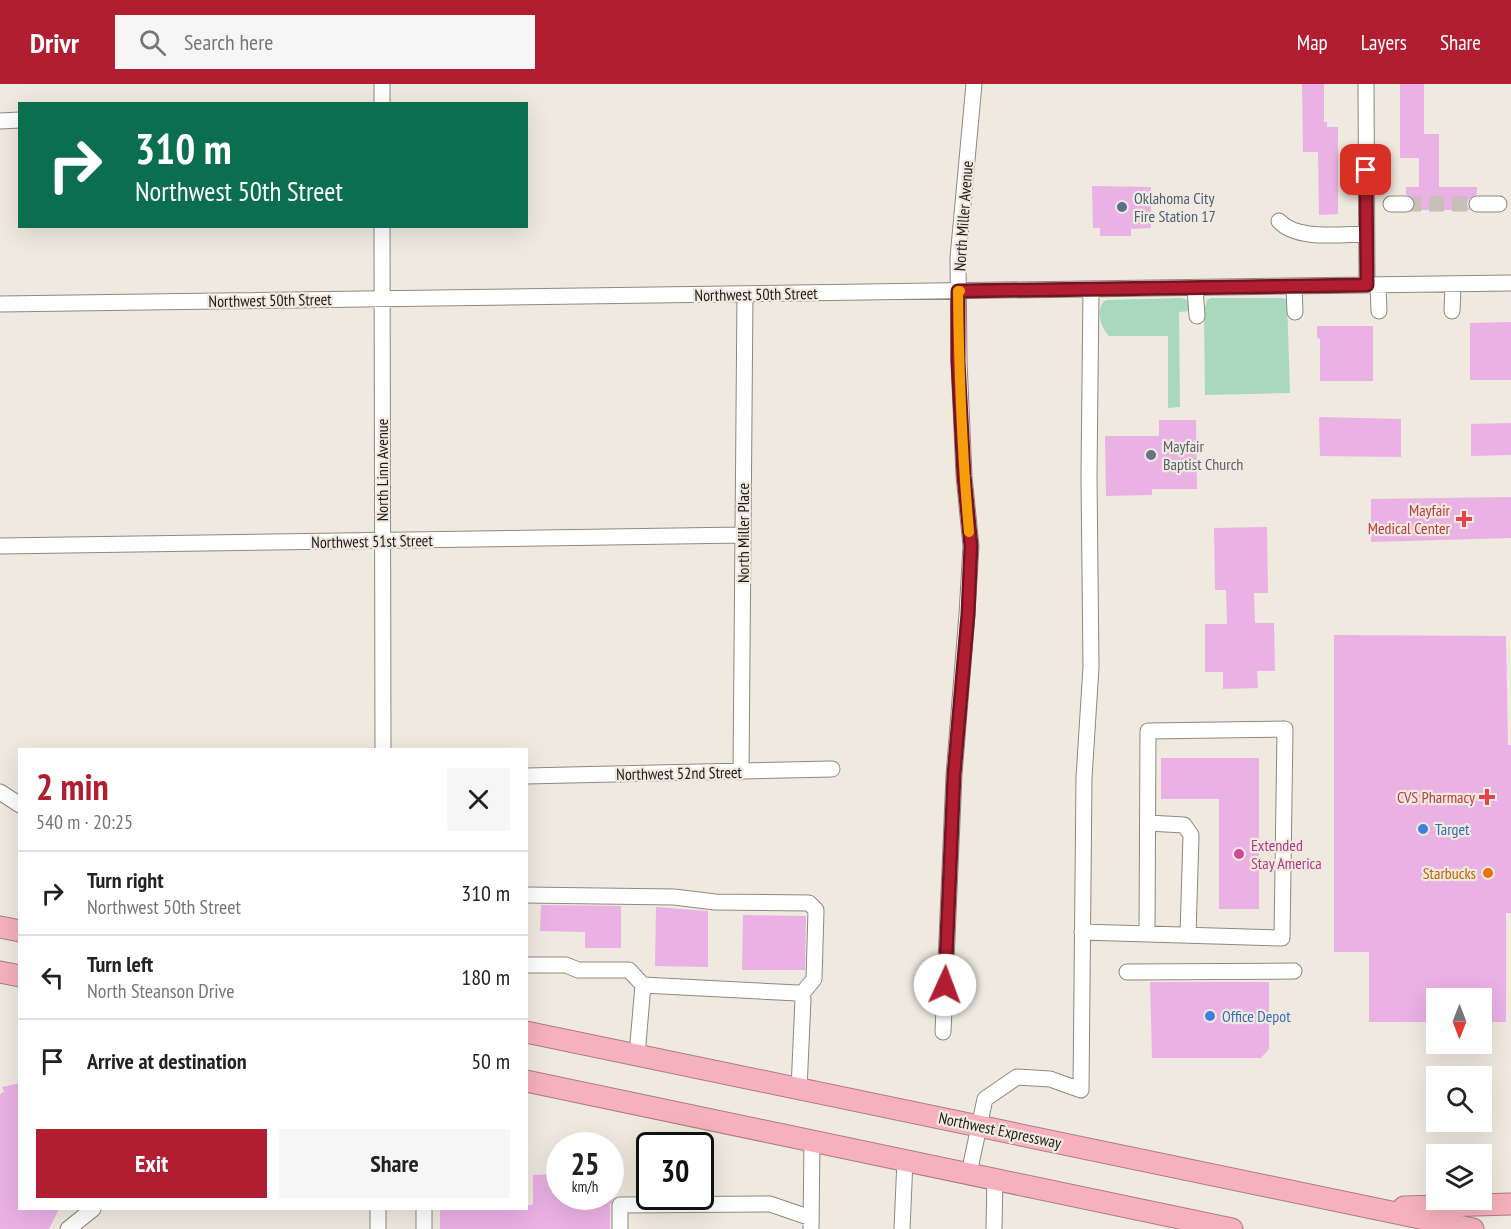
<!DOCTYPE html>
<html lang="en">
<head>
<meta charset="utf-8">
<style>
  body { margin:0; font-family:"PT Sans Narrow",sans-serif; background:#f6f6f6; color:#222; height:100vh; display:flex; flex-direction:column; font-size:22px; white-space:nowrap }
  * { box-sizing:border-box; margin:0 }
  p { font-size:20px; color:#767676 }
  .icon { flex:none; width:33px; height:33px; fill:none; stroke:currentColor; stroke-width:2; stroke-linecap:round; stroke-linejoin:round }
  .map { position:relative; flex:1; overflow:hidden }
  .side { position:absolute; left:18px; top:664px; width:510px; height:462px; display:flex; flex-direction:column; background:#fff; border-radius:0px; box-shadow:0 6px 24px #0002 }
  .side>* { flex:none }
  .banner { position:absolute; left:18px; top:18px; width:510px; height:126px; border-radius:0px; box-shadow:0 6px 24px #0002; background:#0b6e4f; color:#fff; overflow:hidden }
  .needle { width:39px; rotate:180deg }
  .buttons { position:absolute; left:1426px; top:904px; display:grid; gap:12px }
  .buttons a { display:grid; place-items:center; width:66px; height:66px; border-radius:0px; background:#fff; box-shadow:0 6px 24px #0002; font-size:30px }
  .speed { position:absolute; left:546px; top:1048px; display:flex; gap:12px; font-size:30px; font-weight:700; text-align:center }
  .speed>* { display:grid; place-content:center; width:78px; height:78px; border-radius:50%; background:#fff; box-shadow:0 6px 24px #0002; line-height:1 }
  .speed small { font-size:15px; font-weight:400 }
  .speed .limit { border:3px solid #111; border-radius:9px; background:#fff; color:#111 }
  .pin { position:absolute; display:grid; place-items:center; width:51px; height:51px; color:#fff; margin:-26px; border-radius:12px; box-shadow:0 3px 9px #0006 }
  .me { position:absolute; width:66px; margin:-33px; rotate:2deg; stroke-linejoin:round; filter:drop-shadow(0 0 4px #0008) }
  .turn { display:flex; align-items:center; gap:21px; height:126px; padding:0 18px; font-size:27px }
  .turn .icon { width:78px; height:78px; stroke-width:2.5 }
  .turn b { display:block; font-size:42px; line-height:51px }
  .round { display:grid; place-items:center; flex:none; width:63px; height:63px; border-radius:0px; background:#f6f6f6 }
  .overview { display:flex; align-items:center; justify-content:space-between; height:102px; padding:0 18px }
  h1 { font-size:36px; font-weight:700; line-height:45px; color:#b11e32 }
  .action { display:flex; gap:12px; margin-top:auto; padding:12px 18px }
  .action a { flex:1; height:69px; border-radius:0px; background:#b11e32; color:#fff; font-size:24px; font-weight:700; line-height:69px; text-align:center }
  .action a+a { background:#f6f6f6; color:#222 }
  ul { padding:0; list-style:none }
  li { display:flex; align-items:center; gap:18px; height:84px; padding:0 18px; border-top:2px solid #e0e0e0 }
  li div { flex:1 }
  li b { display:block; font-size:22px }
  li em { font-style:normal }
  header { display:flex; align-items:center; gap:36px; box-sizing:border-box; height:84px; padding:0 30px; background:#b11e32; color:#fff }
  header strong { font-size:28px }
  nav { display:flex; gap:33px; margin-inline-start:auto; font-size:21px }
  .search { width:420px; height:54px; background:#f6f6f6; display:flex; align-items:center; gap:15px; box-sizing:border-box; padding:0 21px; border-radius:0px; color:#767676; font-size:22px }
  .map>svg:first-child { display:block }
</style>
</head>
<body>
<header>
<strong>Drivr</strong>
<div class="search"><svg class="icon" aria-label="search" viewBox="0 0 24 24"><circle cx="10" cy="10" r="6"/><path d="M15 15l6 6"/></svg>Search here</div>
<nav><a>Map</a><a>Layers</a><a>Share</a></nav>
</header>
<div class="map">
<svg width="1511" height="1145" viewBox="0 0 1511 1145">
  <rect width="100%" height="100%" fill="#f0e9df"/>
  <path fill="#a9d8bc" d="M1182,214L1189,217L1191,227L1179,228L1180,323L1168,324V252H1109C1101,243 1095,228 1104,217L1107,216Z
    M1211,214H1283L1287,216L1290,309L1205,311L1204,227L1207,216Z"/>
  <path fill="#eab1e5" d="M1302,0H1324V38H1327V43H1338V130L1319,131L1318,68H1303Z
    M1400,0H1424V50H1439V103H1477V110L1468,116L1467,121L1470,126H1413L1416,121L1415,116L1406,110V103H1419V74H1400Z
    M1092,102L1151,103V144L1131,145V152H1100V144H1093Z
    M1511,238V296H1470V239Z
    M1317,242H1373V297H1320V255L1317,254Z
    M1319,333L1401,335V373L1320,372Z
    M1159,336H1196L1197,405H1152V411L1106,412L1105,352H1159Z
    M1511,339V371L1471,372V340Z
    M1511,413V454L1371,458V415Z
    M1267,443L1268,509H1254L1255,539H1274L1275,587H1257L1258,604L1223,605V588H1205V540H1227L1226,506H1215L1214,444Z
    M1334,551L1506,552L1508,661H1511V829H1506V938H1482V915H1437V938H1369V868H1334Z
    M1161,674H1259V825H1219V715H1161Z
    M541,821L621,822V864H585V848L540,847Z
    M656,823L708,827V883L655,882Z
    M743,831L806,832L805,886H742Z
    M1150,898H1269V965L1261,974H1152Z
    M20,999V1125H59L49,1145H0V1010L4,1008L2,1003Z
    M560,1090V1113H614L610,1121V1145H440V1125H526V1121H533V1091Z"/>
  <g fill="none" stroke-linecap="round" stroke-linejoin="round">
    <path stroke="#c6c0b7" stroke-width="15" stroke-dasharray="15 8" stroke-linecap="butt" d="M1406,120H1477"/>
    <defs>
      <path id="minor" d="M1366,0L1367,201
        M382,20V0
        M0,37L20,36
        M1391,120H1406
        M1477,120H1499
        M1279,137C1297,157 1341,150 1367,150
        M382,142L383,666
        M1378,201L1379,227
        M1294,202L1295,228
        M1195,204L1197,232
        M0,220L1511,199
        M1452,227L1453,201
        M0,462L743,451
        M741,688L745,210
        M526,692L832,685
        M0,708L20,721
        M1148,739L1184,741L1191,751L1188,851
        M526,811L674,813L715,818L809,819L816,826L814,895L801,911
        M1082,848L1282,854L1285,645L1148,647L1147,850
        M526,881H566L578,886H629L643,901L798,909L803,915L799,1005
        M1127,888L1294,887
        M943,948L954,691L967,530L971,462L964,392L959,277L958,174L974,0
        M637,971L643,901
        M969,1089L985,1015L1017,993L1050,995L1081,1006L1084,694L1091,583L1089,392L1091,205
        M378,1125V1145
        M68,1145L93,1125
        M424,1145V1125
        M620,1145V1121L770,1120L811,1134
        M811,1145L812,1055
        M902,1145L905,1076
        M994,1145L995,1094"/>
      <path id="highway" d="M0,843L20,847
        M0,888L20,892
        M526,948L1473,1145
        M526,997L1232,1145
        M1404,1123L1511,1120"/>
    </defs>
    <use href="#minor" stroke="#8e897f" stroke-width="17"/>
    <use href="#highway" stroke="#ab7d83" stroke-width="23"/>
    <use href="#minor" stroke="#fff" stroke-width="15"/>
    <use href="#highway" stroke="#f6b1bc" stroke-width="21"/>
  </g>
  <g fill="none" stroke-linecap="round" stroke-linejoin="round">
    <defs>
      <path id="route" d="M945,901L954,691L968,530L971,462L964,392L958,277V207L1367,201L1366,86"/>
    </defs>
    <use href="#route" stroke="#731420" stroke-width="15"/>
    <use href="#route" stroke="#b11e32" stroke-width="10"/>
    <path stroke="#f59e0b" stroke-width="10" d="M960,207H958C959,288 962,368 969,448"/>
  </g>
  <circle fill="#5c6f8a" stroke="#f0e9df" stroke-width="2" cx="1122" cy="123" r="6"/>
  <circle fill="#6b7280" stroke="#f0e9df" stroke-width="2" cx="1151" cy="371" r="6"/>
  <g fill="#e0444e" stroke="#f0e9df" stroke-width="2">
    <path d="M1461 426h6v6h6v6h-6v6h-6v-6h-6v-6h6z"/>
    <path d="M1484 704h6v6h6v6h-6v6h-6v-6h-6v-6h6z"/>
  </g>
  <g fill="#3f7fe0" stroke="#f0e9df" stroke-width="2">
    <circle cx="1423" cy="745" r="6"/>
    <circle cx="1210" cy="932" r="6"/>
  </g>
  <circle fill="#d1479c" stroke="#f0e9df" stroke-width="2" cx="1239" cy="770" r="6"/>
  <circle fill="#e8710a" stroke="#f0e9df" stroke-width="2" cx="1488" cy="789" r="6"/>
  <g text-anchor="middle" stroke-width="4.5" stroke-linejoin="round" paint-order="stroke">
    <g font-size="16" fill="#4e5e75" stroke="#f0e9df" text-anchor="start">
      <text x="1134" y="120">Oklahoma City<tspan x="1134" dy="18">Fire Station 17</tspan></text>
    </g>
    <g font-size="16" fill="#1f1c19" stroke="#f0e9df">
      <text transform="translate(963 132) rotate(-86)" y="6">North Miller Avenue</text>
      <text transform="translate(756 210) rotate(-1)" y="6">Northwest 50th Street</text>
      <text transform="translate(270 216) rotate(-1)" y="6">Northwest 50th Street</text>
      <text transform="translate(382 386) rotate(-90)" y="6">North Linn Avenue</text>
      <text transform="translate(743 449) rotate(-90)" y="6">North Miller Place</text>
      <text transform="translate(372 457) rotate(-1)" y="6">Northwest 51st Street</text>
      <text transform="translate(679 689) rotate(-1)" y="6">Northwest 52nd Street</text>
      <text transform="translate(1000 1046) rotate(12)" y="6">Northwest Expressway</text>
    </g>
    <g font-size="16" fill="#5b616d" stroke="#f0e9df" text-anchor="start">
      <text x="1163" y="368">Mayfair<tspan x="1163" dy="18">Baptist Church</tspan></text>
    </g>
    <g font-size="16" fill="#be3a42" stroke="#f0e9df" text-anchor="end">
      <text x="1450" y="432">Mayfair<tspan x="1450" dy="18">Medical Center</tspan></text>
      <text x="1475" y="719">CVS Pharmacy</text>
    </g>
    <g font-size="16" fill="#366cbe" stroke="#f0e9df" text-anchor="start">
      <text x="1435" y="751">Target</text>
      <text x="1222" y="938">Office Depot</text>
    </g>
    <g font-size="16" fill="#b23c85" stroke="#f0e9df" text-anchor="start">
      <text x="1251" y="767">Extended<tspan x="1251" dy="18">Stay America</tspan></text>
    </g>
    <g font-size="16" fill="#c56008" stroke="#f0e9df" text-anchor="end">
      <text x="1476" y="795">Starbucks</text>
    </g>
  </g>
</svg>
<div class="buttons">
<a><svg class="needle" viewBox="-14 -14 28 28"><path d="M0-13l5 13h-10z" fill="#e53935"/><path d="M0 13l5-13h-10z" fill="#767676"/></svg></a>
<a><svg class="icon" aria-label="search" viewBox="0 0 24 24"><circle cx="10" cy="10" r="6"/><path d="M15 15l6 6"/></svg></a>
<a><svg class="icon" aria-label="layers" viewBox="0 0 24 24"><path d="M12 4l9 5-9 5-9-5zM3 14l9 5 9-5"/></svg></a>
</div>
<div class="speed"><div>25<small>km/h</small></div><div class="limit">30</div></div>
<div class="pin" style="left:1366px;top:86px;background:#d93025"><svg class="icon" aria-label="arrive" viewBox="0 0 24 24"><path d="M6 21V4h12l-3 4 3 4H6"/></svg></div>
<svg class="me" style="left:945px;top:901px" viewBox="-20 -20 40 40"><circle r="19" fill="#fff"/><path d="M0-13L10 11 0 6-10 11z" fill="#b11e32"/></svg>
<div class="banner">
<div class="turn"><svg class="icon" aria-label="right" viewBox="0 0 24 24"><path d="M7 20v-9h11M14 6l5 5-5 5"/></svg><div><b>310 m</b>Northwest 50th Street</div></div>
</div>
<section class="side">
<div class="overview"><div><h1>2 min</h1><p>540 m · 20:25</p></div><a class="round"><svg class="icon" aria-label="close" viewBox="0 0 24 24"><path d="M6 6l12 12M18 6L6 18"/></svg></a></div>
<ul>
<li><svg class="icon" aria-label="right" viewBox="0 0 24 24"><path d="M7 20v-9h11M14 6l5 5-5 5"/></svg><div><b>Turn right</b><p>Northwest 50th Street</p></div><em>310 m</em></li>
<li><svg class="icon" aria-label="left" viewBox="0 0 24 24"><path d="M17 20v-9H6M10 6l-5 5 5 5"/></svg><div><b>Turn left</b><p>North Steanson Drive</p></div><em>180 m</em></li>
<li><svg class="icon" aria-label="arrive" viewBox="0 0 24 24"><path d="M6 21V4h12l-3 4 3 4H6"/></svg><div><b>Arrive at destination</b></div><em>50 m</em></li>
</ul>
<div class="action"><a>Exit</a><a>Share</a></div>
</section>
</div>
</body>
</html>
